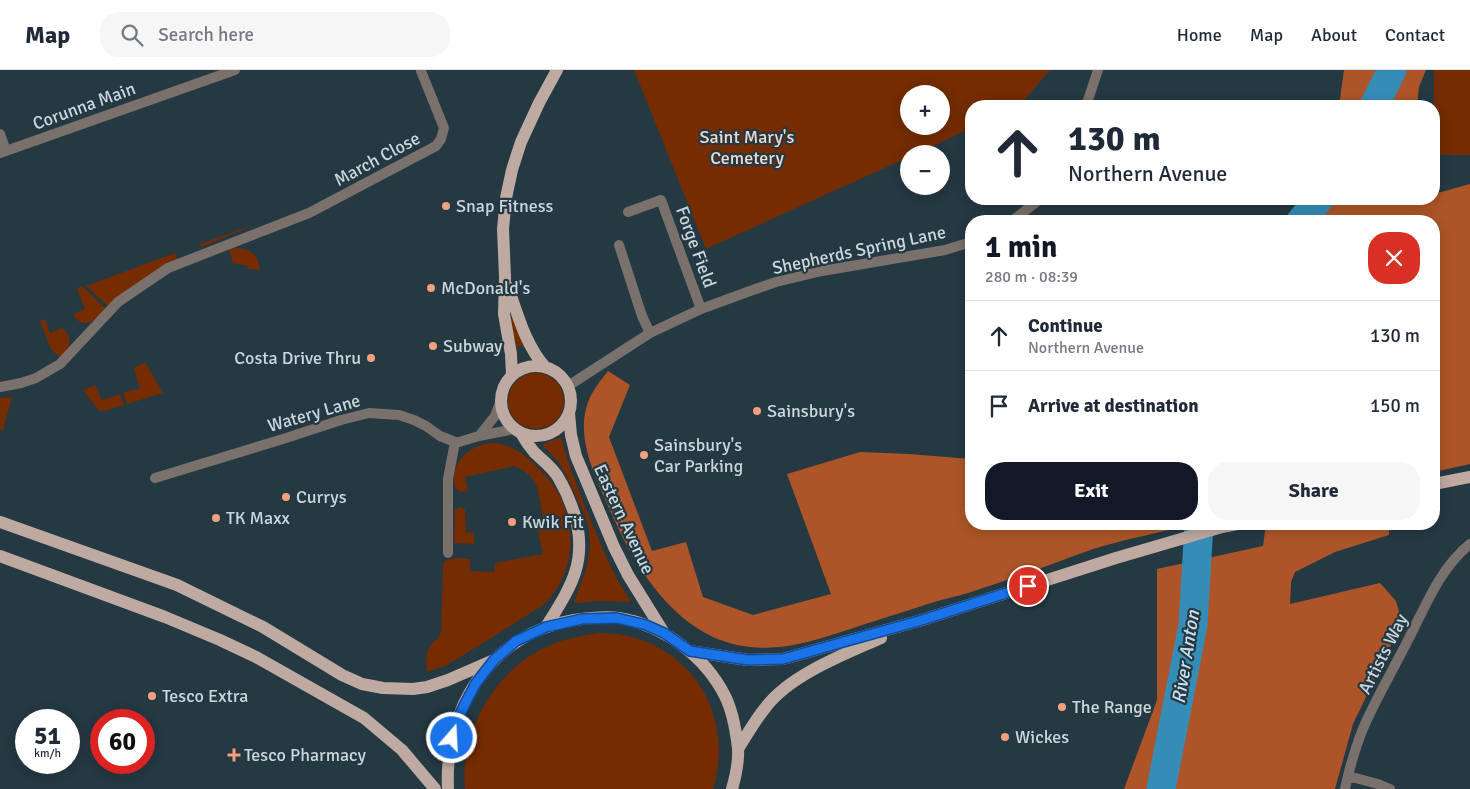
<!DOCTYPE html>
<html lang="en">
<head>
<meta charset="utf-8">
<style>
  body { margin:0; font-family:Signika,sans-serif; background:#f6f6f7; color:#1f2937; height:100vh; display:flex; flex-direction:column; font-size:19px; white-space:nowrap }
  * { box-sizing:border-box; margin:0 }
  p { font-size:16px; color:#747a83 }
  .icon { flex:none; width:28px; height:28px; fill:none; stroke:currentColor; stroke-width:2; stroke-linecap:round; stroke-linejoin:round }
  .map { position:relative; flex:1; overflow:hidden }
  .details { position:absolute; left:965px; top:145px; width:475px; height:315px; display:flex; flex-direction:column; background:#fff; border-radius:20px; box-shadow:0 2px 12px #0003 }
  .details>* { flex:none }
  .top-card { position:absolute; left:965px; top:30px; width:475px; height:105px; border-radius:20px; box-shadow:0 2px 12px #0003; background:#fff; color:#1f2937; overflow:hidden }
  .fabs { position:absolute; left:900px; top:15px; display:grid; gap:10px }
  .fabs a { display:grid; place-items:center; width:50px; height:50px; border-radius:50%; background:#fff; box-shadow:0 2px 12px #0003; font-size:25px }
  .speed { position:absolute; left:15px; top:639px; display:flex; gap:10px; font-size:25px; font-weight:700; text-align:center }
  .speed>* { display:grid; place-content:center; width:65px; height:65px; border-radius:50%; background:#fff; box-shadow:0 2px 12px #0003; line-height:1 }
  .speed small { font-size:12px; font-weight:400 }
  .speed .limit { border:8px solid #d22; background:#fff; color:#111 }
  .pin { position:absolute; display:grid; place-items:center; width:42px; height:42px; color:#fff; margin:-21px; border:2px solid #fff; border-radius:50%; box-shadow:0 1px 5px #0007 }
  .me { position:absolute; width:55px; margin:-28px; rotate:19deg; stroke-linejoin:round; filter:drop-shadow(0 0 4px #0008) }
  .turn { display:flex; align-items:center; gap:18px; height:105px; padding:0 20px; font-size:22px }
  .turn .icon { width:65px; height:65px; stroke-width:2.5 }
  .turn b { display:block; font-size:35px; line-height:42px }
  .round { display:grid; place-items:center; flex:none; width:52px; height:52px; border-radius:20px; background:#f6f6f7 }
  .summary { display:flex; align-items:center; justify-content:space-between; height:85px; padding:0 20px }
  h1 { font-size:30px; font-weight:800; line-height:38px; color:#111827 }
  .primary-button { display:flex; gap:10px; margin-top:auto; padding:10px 20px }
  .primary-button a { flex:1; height:58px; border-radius:20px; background:#111827; color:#fff; font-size:20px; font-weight:800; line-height:58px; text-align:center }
  .primary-button a+a { background:#f6f6f7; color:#1f2937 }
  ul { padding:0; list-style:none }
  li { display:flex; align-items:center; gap:15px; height:70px; padding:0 20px; border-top:1px solid #e0e1e3 }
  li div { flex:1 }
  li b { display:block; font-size:19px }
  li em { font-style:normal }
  header { display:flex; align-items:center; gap:30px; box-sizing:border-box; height:70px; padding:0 25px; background:#fff; border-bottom:1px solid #e0e1e3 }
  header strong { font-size:24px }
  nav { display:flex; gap:28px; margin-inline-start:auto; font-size:18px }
  .search { width:350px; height:45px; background:#f6f6f7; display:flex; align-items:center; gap:12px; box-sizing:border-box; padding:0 18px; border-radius:20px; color:#747a83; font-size:19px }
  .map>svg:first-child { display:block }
</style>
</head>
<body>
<header>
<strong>Map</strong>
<div class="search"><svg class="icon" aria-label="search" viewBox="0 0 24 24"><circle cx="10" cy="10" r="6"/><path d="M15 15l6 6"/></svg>Search here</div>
<nav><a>Home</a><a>Map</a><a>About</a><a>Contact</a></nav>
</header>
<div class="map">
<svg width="1470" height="719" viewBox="0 0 1470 719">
  <rect width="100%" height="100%" fill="#253943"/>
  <path fill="#742c00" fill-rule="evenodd" d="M634,0H1050L1019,36H971V58L916,84H909V87L706,179ZM909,24H941V56H909Z
    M1434,0H1470V85H1434Z
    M247,157V158L201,177L200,174Z
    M235,178C250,178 259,185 260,200L248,199V196L233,193L229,180Z
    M175,183L177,189L117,229L109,237L86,216Z
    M82,216L107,240C97,249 83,262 73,244L85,239L77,219Z
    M514,248L523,275L517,277L509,250Z
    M45,249L50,263L62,258C74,267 70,280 59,287L51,279L40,251Z
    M145,292L163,323L127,334L123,323L140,318L134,298Z
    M508 331a28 28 0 1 1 56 0a28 28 0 1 1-56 0Z
    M95,315L102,330L120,324L124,335L100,342L83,320Z
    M12,327L3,360H0V328Z
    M559,368H561C569,397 580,424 591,451C603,479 613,506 631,531L630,532L602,531L577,533L574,532L586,500L590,478L589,459L586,448L565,403L557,390L544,377V374Z
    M492,373C510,373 525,384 537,397C544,404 552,412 557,421C578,458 575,507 542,536L459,588L445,596L427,602C426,593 425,582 431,575C436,569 438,569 441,562L443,495L445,491L455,488L470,489V501L494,502L495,493L543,484L535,449L543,447L537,416L530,406L523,400L514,396L465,407L468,421L461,422C455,419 454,416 454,409C454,388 472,375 492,373Z
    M460,437L465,440L466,462L474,463V474L454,473L455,443V440Z
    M598,563C682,562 738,639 713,719H465C459,663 495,600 546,577C562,569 580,566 598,563Z"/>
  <path fill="#ad5528" d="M1344,0H1426L1419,17L1417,36H1339Z
    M1470,114V394L1434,402V151H1283L1304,129H1434V124Z
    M608,301L630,315L609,367L652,481L686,472L703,527L753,545L831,524L787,404L860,382L909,384L971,389V454H1192C1159,463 1125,469 1093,479C1054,493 1016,508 977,520C966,524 956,526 945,529C923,535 901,543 878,550C835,563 789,584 743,576C680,566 638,503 614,449C599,414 574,370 588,332C592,321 601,310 608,301Z
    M1266,454H1389V465L1335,482L1295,502L1291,512L1290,534L1380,513L1396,531L1402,552L1353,654L1335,719H1124L1157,630V499L1263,476Z"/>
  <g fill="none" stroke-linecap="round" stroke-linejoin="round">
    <path stroke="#358cb7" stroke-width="29" d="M1374,36L1392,0
      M1301,151L1319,129
      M1161,719L1193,555L1199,454"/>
    <path stroke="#7a706c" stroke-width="10" d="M1086,36L1098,0
      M0,64L6,81
      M0,83L235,0
      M628,142L661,130L701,239
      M1012,151L1040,129
      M619,175L642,246L650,263
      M568,316L650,263L701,239L750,221L776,212L822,201L945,180L971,172
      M0,317L21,313L36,308L60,294L118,232L168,198L309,143L436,76L441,69L444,58L421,1
      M479,366L495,346L500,333
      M155,408L283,369L341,350L369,343L399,345L414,350L426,356L440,366L455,372H459L479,366L514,359
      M448,483V409L455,372
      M1348,706L1378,714L1390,719
      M1345,719C1349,700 1355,679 1362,661C1375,630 1392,602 1407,572C1425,538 1439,499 1470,474"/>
    <path stroke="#beaaa1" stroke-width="12" d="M508,217C518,245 525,274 545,297
      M501 331a35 35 0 1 1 70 0a35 35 0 1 1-70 0Z
      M512,305L511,284L504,244L505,207L503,159L506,128L512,100L521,72L539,33L557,0
      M569,343L571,365L576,386L614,477L628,505L664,563
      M521,363C525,370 529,376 534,382C542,390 552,397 558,407C565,419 571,433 575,446C588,493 570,518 546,557
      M1434,414L1470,407
      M0,452L177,515L263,557L342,605L362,614L383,618L413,619L427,617L448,610L494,590
      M0,486L165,547L220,570L256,587L364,648L402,680L435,719
      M689,581L748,590L783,589L922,550L1116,488L1222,457L1237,454
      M738,679C747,665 755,650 766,637C790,605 845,584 881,568
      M448,719C444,638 490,564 574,550C588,548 604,546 619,548C663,555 705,586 725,626C733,642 736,661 738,678C739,692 736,705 732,719"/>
  </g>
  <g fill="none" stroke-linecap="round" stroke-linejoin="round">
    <defs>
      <path id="route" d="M452,668L460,644L468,628L476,613L494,590L516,571L546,557L582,549L617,548L646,555L664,563L690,581L748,590L783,589L922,550L1028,516"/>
    </defs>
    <use href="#route" stroke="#114b97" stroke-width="12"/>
    <use href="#route" stroke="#1a73e8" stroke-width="9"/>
  </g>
  <g fill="#f1a17d" stroke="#253943" stroke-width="2">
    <circle cx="446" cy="136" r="5"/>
    <circle cx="431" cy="218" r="5"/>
    <circle cx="433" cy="276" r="5"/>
    <circle cx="371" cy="288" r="5"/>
    <circle cx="757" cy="341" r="5"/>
    <circle cx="644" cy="385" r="5"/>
    <circle cx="286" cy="427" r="5"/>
    <circle cx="216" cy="448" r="5"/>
    <circle cx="512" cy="452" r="5"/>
    <circle cx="152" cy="626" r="5"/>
    <circle cx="1062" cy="637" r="5"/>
    <circle cx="1005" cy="667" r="5"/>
    <path d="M231.5 677.5h5v5h5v5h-5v5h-5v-5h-5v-5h5z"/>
  </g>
  <g text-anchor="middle" stroke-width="4.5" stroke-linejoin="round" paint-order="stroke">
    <g font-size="18" fill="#cad6dc" stroke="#253943">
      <text transform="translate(84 36) rotate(-20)" y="6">Corunna Main</text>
      <text transform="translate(377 89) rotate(-28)" y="6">March Close</text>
      <text transform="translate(696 177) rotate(70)" y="6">Forge Field</text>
      <text transform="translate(859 180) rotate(-12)" y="6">Shepherds Spring Lane</text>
      <text transform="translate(314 343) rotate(-16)" y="6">Watery Lane</text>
      <text transform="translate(624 449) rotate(65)" y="6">Eastern Avenue</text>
      <text transform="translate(1383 584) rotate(-63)" y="6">Artists Way</text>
    </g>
    <g font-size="18" fill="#f1d8cd" stroke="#253943">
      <text x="747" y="73">Saint Mary's<tspan x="747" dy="21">Cemetery</tspan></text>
    </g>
    <g font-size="18" fill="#cad6dc" stroke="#253943" text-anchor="start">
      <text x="456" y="142">Snap Fitness</text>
      <text x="441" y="224">McDonald's</text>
      <text x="443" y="282">Subway</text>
      <text x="361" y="294" text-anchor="end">Costa Drive Thru</text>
      <text x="767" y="347">Sainsbury's</text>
      <text x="654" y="381">Sainsbury's<tspan x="654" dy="21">Car Parking</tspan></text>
      <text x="296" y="433">Currys</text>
      <text x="226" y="454">TK Maxx</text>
      <text x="522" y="458">Kwik Fit</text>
      <text x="162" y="632">Tesco Extra</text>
      <text x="1072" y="643">The Range</text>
      <text x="1015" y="673">Wickes</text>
      <text x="244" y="691">Tesco Pharmacy</text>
    </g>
    <g font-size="19" font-style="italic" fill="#c8e0ee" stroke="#253943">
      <text transform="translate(1185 587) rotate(-81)" y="7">River Anton</text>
    </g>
  </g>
</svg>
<div class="fabs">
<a>+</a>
<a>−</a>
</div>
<div class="speed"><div>51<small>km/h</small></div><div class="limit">60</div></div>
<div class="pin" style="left:1028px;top:516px;background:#d93025"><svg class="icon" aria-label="arrive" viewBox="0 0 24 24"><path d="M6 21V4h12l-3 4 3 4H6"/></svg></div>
<svg class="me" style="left:452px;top:668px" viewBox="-20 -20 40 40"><circle r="17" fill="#1a73e8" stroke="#fff" stroke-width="3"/><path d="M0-11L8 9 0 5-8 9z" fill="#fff"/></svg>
<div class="top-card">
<div class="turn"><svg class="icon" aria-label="ahead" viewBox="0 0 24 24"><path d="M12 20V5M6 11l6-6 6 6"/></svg><div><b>130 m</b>Northern Avenue</div></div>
</div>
<section class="details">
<div class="summary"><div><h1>1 min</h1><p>280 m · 08:39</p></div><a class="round" style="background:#d93025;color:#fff"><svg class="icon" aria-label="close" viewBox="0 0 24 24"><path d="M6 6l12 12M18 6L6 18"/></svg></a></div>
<ul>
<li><svg class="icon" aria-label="ahead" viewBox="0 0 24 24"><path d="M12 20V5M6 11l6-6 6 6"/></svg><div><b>Continue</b><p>Northern Avenue</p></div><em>130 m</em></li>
<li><svg class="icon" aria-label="arrive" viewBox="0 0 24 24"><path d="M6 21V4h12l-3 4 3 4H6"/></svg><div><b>Arrive at destination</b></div><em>150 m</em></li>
</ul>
<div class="primary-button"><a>Exit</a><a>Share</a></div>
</section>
</div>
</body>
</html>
